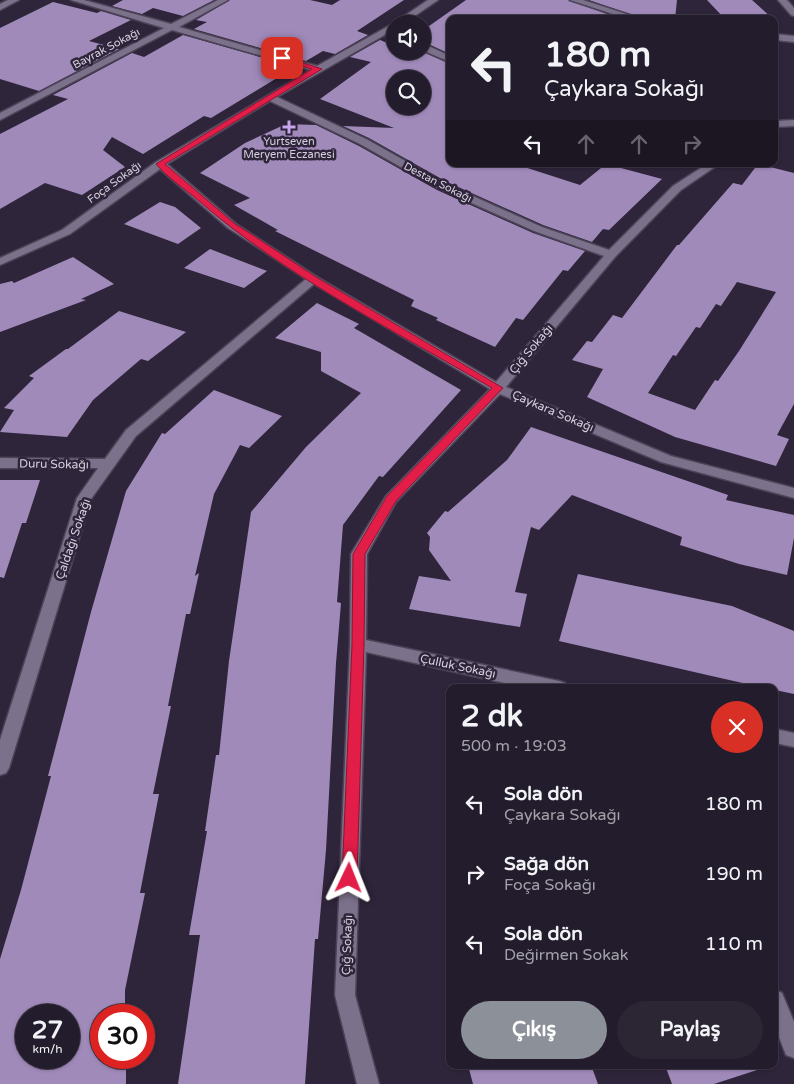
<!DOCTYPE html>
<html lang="tr">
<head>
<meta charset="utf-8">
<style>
  body { margin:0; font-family:"Varela Round",sans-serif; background:#2b2534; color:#f1f3f6; height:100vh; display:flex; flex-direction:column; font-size:19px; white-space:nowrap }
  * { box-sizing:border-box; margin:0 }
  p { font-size:16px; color:#a3a1a9 }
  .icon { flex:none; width:28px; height:28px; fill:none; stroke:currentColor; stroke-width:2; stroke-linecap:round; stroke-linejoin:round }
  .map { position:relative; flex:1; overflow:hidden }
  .drawer { position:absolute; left:446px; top:684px; width:332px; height:385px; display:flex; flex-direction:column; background:#231c2c; border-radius:10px; box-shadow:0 1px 4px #0004,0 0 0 1px #403a48 }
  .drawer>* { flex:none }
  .hud { position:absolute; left:446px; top:15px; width:332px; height:152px; border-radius:10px; box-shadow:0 1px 4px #0004,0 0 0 1px #403a48; background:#231c2c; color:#f1f3f6; overflow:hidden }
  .controls { position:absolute; left:386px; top:15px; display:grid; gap:10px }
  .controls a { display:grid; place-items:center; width:45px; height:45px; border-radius:50%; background:#231c2c; box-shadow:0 1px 4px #0004,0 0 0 1px #403a48; font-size:25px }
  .speed { position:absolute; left:15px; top:1004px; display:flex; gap:10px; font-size:25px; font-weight:700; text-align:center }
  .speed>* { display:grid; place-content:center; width:65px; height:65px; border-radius:50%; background:#231c2c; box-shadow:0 1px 4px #0004,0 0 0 1px #403a48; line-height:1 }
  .speed small { font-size:12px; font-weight:400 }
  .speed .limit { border:8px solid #d22; background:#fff; color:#111 }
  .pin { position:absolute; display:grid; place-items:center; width:42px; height:42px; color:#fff; margin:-21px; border-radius:10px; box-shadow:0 2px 8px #0006 }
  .me { position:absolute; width:55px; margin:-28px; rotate:2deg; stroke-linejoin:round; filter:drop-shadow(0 0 4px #0008) }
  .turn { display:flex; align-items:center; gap:18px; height:105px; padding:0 15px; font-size:22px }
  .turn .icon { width:65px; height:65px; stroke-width:2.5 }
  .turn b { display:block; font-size:35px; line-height:42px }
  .lanes { display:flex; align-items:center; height:48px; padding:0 15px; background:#0003; justify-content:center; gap:25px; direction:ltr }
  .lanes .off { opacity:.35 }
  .round { display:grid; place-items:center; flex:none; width:52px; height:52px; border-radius:26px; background:#2b2534 }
  .summary { display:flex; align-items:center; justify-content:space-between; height:85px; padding:0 15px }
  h1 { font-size:30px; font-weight:700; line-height:38px }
  .button { display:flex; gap:10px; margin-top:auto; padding:10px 15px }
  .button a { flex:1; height:58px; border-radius:30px; background:#8c9099; color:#fff; font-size:20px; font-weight:700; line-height:58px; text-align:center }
  .button a+a { background:#2b2534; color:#f1f3f6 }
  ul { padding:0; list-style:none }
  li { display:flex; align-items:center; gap:15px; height:70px; padding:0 15px }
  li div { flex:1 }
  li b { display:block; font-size:19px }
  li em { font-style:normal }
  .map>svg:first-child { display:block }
</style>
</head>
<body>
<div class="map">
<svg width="794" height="1084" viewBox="0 0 794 1084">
  <rect width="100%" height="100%" fill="#2f253b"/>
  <path fill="#a08aba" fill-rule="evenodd" d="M123,0H214L183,16L153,8L142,14L112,6Z
    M230,0H310L332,5L340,0H404L357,31L368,35L335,54L323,51L306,61L194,29L207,22L196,20Z
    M466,0H568L621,19H450V54L422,41V31Z
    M589,0H677L675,19H644Z
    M707,0H752L773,19H725Z
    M53,2L97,13L101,11L131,20L89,41L119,49L39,91L0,79V28Z
    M183,35L295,67L211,118L204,116L143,154L112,137L103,150L125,167L82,195L45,183L0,209V134L68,99L53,95L132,53L144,57Z
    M380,40L395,46V51H421L450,64V164H515L580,185L606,164L662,179L609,230L603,229L592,242L543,225L447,182L369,138L343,126L394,128L320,99L371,62L350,57ZM395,79H422V106H395Z
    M286,124L316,125L359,146L437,190L533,233L585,251L568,271L563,270L523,320L516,318L495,347L436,320L438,318L411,306L414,300L275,231L278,230L234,205L250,198L200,173L245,143Z
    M758,164L794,173V404L777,435L789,439L776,466L675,437L587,397L603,369L572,360L587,341L592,342L613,315L622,318L677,245H679L733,183L742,185ZM737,282L776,292L739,351L718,381L715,380L695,410L648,393L673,355L676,356L696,327L700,328L716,304L721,306Z
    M160,202L175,207L201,228L178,244L124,224Z
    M210,249L267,271L244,288L184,268Z
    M73,257L114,284L81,299L86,300L0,332V284L12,281L14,283Z
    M317,303L359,324L354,328L461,390L383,477L379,476L343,525L337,602L341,603L336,663L326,850L318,939H315L305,1084H178L200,935H189L207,831H205L216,755H219L229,661L251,512L306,447L361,393L321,371V352L275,338Z
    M119,311L186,332L148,361L141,359L93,400L67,437L0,432L14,410L4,408L34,378L29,376L66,349H68Z
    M214,390L282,416L249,448L240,445L214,494L195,576L199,573L190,614H186L168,706H171L153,794H159L140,893H145L125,990V1015H101V1058H126V1084H0V959L21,890L51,776H48L91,612L126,491L162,433L165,434ZM26,1015H69V1058H26Z
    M531,427L728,495L726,500L794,515V538L787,575L739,564L680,545L682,537L572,495L539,530L531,527L515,592L527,594L520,627L409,609L419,576L451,581L429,550L430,537L427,533L445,511L448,512L507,460Z
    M0,480H40L26,523H22L4,578L0,577Z
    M578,574L732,606L794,631V694L775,690V688H765L716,677L559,641Z
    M468,1065H591L598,1084H473Z
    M665,1065H760V1069L714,1084H672Z"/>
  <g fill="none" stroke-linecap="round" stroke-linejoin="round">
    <defs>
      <path id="street" d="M8,0H19L0,10V4Z
        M71,0H84L171,24L218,0H228L179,27L317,66L394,23L428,0H438L403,24H395V29L277,97L368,140L446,184L542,227L609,250L673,186L707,164H719L681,190L615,257L506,387L671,456L794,488V498L661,462L500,394L396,502L367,554L366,640L559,681L565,683L567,688H527L366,652L355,995L379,1084H357L335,995L350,644L351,554L386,496L490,389L314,284L136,436L91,499L9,768L6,773L0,775V740L77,498L98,468H0V458L105,459L126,430L306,279L228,228L160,169L70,234L0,265V258L62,230L156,162L311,70L172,30L0,120V113L164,28ZM270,101L360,144L438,188L534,231L604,256L496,382L317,277L236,224L167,164Z
        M570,0H583L642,19H628Z
        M778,0H787L794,8V16L791,15Z
        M775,34L794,36V42L775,40Z
        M422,43L450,56V62L422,50Z
        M794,120V126L775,127V121Z
        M775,729L794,733V747L775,743Z
        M775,990L782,993L794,1022V1058L786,1055L775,1027Z"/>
    </defs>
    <use href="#street" stroke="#4c4357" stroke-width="3"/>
    <use href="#street" fill="#7c718b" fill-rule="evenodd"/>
  </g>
  <path fill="#e11d48" stroke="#92132f" d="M282,56L322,69L165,164L235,224L251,234L316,277L503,388L396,501L365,554L364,644L357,878L354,883L349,884L344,883L342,878L352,644L353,554L387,496L492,388C395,331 284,275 199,201C185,189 168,178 156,164L312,69L279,60V57Z"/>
  <path fill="#c8a6ef" stroke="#2f253b" stroke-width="2" d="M286.5 119.5h5v5h5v5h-5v5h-5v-5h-5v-5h5z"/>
  <g text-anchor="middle" stroke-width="5" stroke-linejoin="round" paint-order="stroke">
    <g font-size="11" fill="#d5cfde" stroke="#2f253b">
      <text transform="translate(106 48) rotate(-28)" y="4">Bayrak Sokağı</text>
      <text transform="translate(114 182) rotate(-36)" y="4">Foça Sokağı</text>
      <text transform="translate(438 182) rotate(27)" y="4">Destan Sokağı</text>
    </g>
    <g font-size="11" fill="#d5cfde" stroke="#2f253b">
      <text x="289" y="145">Yurtseven<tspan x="289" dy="13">Meryem Eczanesi</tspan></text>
    </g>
    <g font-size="12" fill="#d5cfde" stroke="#2f253b">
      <text transform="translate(531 349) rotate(-50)" y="4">Çığ Sokağı</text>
      <text transform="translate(553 411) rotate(23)" y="4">Çaykara Sokağı</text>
      <text transform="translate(54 464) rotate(1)" y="4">Duru Sokağı</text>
      <text transform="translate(73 539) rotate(-71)" y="4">Çaldağı Sokağı</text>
      <text transform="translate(458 666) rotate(12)" y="4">Çulluk Sokağı</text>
      <text transform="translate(347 945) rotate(-88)" y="4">Çığ Sokağı</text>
    </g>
  </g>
</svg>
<div class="controls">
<a><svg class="icon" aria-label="sound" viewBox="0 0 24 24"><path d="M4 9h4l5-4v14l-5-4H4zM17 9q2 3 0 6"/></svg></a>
<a><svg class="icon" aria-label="search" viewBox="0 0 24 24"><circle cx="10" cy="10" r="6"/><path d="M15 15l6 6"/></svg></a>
</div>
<div class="speed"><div>27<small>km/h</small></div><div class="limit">30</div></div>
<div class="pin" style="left:282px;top:58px;background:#d93025"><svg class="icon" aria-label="arrive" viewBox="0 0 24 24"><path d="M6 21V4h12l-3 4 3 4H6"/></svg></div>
<svg class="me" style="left:349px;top:878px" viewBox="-20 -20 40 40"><path d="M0-17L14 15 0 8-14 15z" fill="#e11d48" stroke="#fff" stroke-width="4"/></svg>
<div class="hud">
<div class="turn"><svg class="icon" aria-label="left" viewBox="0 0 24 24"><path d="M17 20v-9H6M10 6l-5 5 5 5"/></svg><div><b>180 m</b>Çaykara Sokağı</div></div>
<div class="lanes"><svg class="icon" aria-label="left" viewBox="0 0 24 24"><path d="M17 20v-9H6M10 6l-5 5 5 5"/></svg><svg class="icon off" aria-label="ahead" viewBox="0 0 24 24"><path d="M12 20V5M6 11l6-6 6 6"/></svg><svg class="icon off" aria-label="ahead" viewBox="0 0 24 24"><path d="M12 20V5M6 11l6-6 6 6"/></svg><svg class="icon off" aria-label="right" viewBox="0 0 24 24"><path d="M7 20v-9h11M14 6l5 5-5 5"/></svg></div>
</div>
<section class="drawer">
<div class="summary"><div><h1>2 dk</h1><p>500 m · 19:03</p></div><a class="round" style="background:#d93025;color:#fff"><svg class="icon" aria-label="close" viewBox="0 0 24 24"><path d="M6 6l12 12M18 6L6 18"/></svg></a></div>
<ul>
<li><svg class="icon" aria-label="left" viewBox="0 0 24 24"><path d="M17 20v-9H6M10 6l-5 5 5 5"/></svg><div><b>Sola dön</b><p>Çaykara Sokağı</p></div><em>180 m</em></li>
<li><svg class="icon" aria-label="right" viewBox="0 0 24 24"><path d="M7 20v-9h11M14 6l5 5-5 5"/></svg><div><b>Sağa dön</b><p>Foça Sokağı</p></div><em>190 m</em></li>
<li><svg class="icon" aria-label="left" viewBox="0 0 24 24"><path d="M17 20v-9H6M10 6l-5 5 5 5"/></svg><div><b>Sola dön</b><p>Değirmen Sokak</p></div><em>110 m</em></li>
</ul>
<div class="button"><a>Çıkış</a><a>Paylaş</a></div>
</section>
</div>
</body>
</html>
